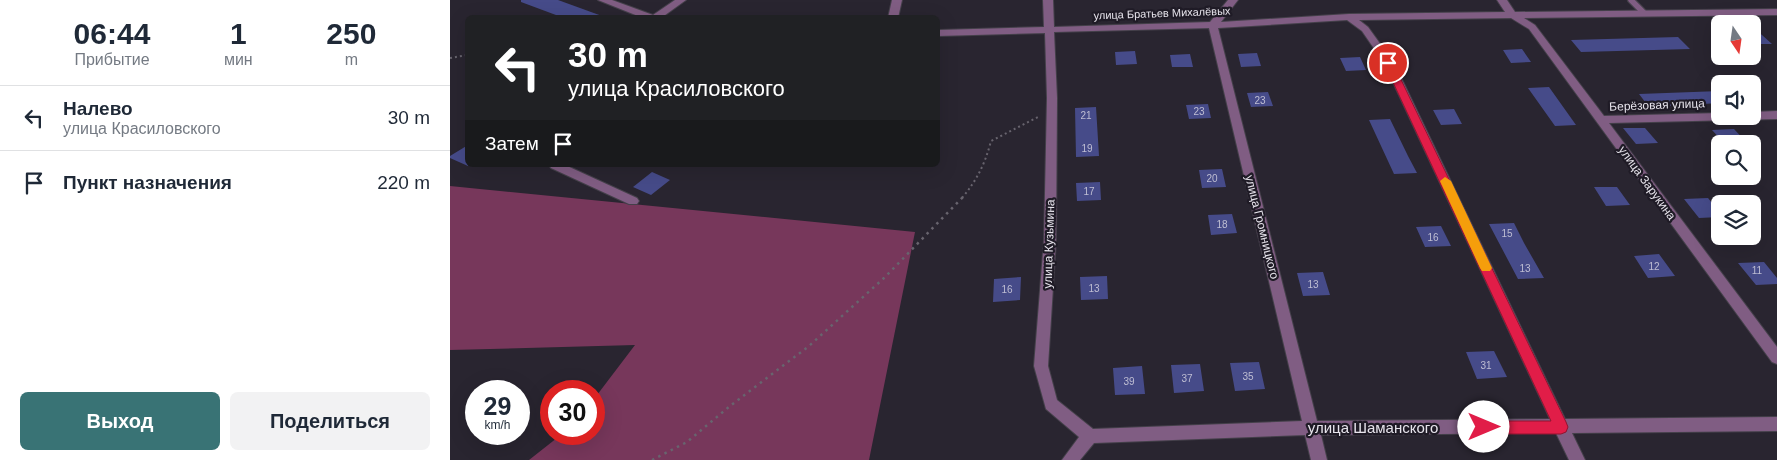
<!DOCTYPE html>
<html lang="ru">
<head>
<meta charset="utf-8">
<style>
  body { margin:0; font-family:Helvetica,sans-serif; background:#f2f2f3; color:#1f2937; height:100vh; display:flex; flex-direction:column; font-size:19px; white-space:nowrap }
  * { box-sizing:border-box; margin:0 }
  p { font-size:16px; color:#747a83 }
  .icon { flex:none; width:28px; height:28px; fill:none; stroke:currentColor; stroke-width:2; stroke-linecap:round; stroke-linejoin:round }
  .map { position:relative; flex:1; overflow:hidden }
  .side { display:flex; flex-direction:column; background:#fff; width:450px }
  .side>* { flex:none }
  .guide { position:absolute; left:15px; top:15px; width:475px; height:152px; border-radius:8px; box-shadow:0 5px 20px #0002; background:#202124; color:#fff; overflow:hidden }
  .needle { width:32px; rotate:167deg }
  .controls { position:absolute; left:1261px; top:15px; display:grid; gap:10px }
  .controls a { display:grid; place-items:center; width:50px; height:50px; border-radius:8px; background:#fff; box-shadow:0 5px 20px #0002; font-size:25px }
  .speed { position:absolute; left:15px; top:380px; display:flex; gap:10px; font-size:25px; font-weight:700; text-align:center }
  .speed>* { display:grid; place-content:center; width:65px; height:65px; border-radius:50%; background:#fff; box-shadow:0 5px 20px #0002; line-height:1 }
  .speed small { font-size:12px; font-weight:400 }
  .speed .limit { border:8px solid #d22; background:#fff; color:#111 }
  .pin { position:absolute; display:grid; place-items:center; width:42px; height:42px; color:#fff; margin:-21px; border:2px solid #fff; border-radius:50%; box-shadow:0 1px 5px #0007 }
  .me { position:absolute; width:55px; margin:-28px; rotate:90deg; stroke-linejoin:round; filter:drop-shadow(0 0 4px #0008) }
  .turn { display:flex; align-items:center; gap:18px; height:105px; padding:0 20px; font-size:22px }
  .turn .icon { width:65px; height:65px; stroke-width:2.5 }
  .turn b { display:block; font-size:35px; line-height:42px }
  .then { display:flex; align-items:center; height:48px; padding:0 20px; background:#0003; gap:10px; font-size:19px }
  .eta { display:flex; justify-content:space-evenly; align-items:center; height:85px; text-align:center }
  .eta b { font-size:30px; font-weight:600; line-height:35px }
  .primary-button { display:flex; gap:10px; margin-top:auto; padding:10px 20px }
  .primary-button a { flex:1; height:58px; border-radius:8px; background:#397375; color:#fff; font-size:20px; font-weight:600; line-height:58px; text-align:center }
  .primary-button a+a { background:#f2f2f3; color:#1f2937 }
  ul { padding:0; list-style:none }
  li { display:flex; align-items:center; gap:15px; height:65px; padding:0 20px; border-top:1px solid #e0e1e3 }
  li div { flex:1 }
  li b { display:block; font-size:19px }
  li em { font-style:normal }
  main { display:flex; flex:1; min-height:0 }
  .map>svg:first-child { display:block }
</style>
</head>
<body>
<main>
<section class="side">
<div class="eta">
<div><b>06:44</b><p>Прибытие</p></div>
<div><b>1</b><p>мин</p></div>
<div><b>250</b><p>m</p></div>
</div>
<ul>
<li><svg class="icon" aria-label="left" viewBox="0 0 24 24"><path d="M17 20v-9H6M10 6l-5 5 5 5"/></svg><div><b>Налево</b><p>улица Красиловского</p></div><em>30 m</em></li>
<li><svg class="icon" aria-label="arrive" viewBox="0 0 24 24"><path d="M6 21V4h12l-3 4 3 4H6"/></svg><div><b>Пункт назначения</b></div><em>220 m</em></li>
</ul>
<div class="primary-button"><a>Выход</a><a>Поделиться</a></div>
</section>
<div class="map">
<svg width="1327" height="460" viewBox="0 0 1327 460">
  <rect width="100%" height="100%" fill="#292530"/>
  <path fill="#77375b" d="M0,186L465,232L419,460H79L112,434H144V399L185,345L0,350Z"/>
  <path fill="#464b89" d="M71,0H108L152,16V18H114L71,2Z
    M1302,26L1322,44H1302Z
    M1228,37L1240,49L1131,52L1121,40Z
    M1072,49L1081,62L1061,63L1053,50Z
    M685,51L687,64L666,65L665,52Z
    M807,53L811,66L791,67L788,54Z
    M740,54L743,67H722L720,55Z
    M910,57L916,70L896,71L890,58Z
    M1099,87L1126,125L1105,126L1078,88Z
    M1270,91V103L1199,107L1189,94Z
    M818,92L823,106L801,107L797,93Z
    M758,104L761,118L739,119L736,105Z
    M646,107L649,156L626,157L625,108Z
    M1004,109L1012,124L991,125L983,110Z
    M940,119L958,156L967,173L944,174L919,120Z
    M1173,128H1195L1208,143L1186,144Z
    M1284,129L1298,144H1275L1262,130Z
    M18,145V166L0,158V156Z
    M772,169L776,187L752,188L749,170Z
    M202,172L220,180L201,195L183,187Z
    M650,182L651,200L627,201L626,183Z
    M1144,187H1167L1180,205L1156,206Z
    M1258,198L1270,213V217L1249,218L1234,199Z
    M782,214L787,233L761,235L758,215Z
    M1064,223L1074,243L1094,278L1068,279L1039,224Z
    M991,226L1001,246L975,247L966,227Z
    M1209,254L1225,276L1198,278L1184,256Z
    M1314,262L1327,278V284L1306,285L1288,263Z
    M873,272L880,295L853,296L847,273Z
    M657,276L658,299L631,300L630,277Z
    M571,277L570,300L543,302L544,279Z
    M1044,351L1057,377L1027,379L1016,352Z
    M809,362L815,389L785,391L780,363Z
    M750,364L754,391L724,393L721,365Z
    M692,366L695,394L665,395L663,368Z"/>
  <g fill="none" stroke-linecap="round" stroke-linejoin="round">
    <defs>
      <path id="lane" d="M1181,0L1194,13"/>
      <path id="street" d="M148,0H162L203,15L225,0H236L211,18H193Z
        M442,0H452L448,18H438Z
        M593,0H603L604,27L760,22L778,0H788L771,22L899,14L1055,12L1047,0H1057L1065,12L1327,9V15L1074,18L1085,25L1154,116L1270,113V116H1302V112L1327,111V119L1159,123L1327,347V364L1322,362L1079,29L1061,18L909,20L918,27L944,63L1115,419L1327,417V431L1122,433L1135,460H1119L1106,433L871,435L877,460H861L855,435L644,443L630,460H612L629,437L596,409L584,366L594,240L597,98L595,33L488,36V30L594,27ZM897,20L912,31L934,63L1100,419L867,421L768,28ZM759,28L852,421L643,429L607,400L598,366L606,240L607,98L604,32Z
        M99,165H115L187,198L189,201L187,204H179L101,168Z"/>
    </defs>
    <use href="#lane" stroke="#44404a" stroke-width="8"/>
    <use href="#street" stroke="#44404a" stroke-width="2"/>
    <path stroke="#68646e" stroke-width="2" stroke-dasharray="2 3" stroke-linecap="butt" d="M0,58L18,55
      M512,198C527,180 535,164 541,141L590,116"/>
    <path stroke="#68646e" stroke-width="2.5" stroke-dasharray="2.5 4.5" stroke-linecap="butt" d="M202,460L237,442L280,406L359,346L434,278L513,197"/>
    <use href="#lane" stroke="#805d83" stroke-width="5.5"/>
    <use href="#street" fill="#805d83" fill-rule="evenodd"/>
  </g>
  <path fill="#e11d48" stroke="#92132f" d="M935,61H938L943,63L1116,422L1118,427L1116,432L1111,434H1034L1029,432L1027,427L1029,423L1034,421H1101L934,63Z"/>
  <path fill="#f59e0b" d="M995,177L1001,181L1042,268L1040,271H1032L1030,268L990,181Z"/>
  <g text-anchor="middle" stroke-width="4.5" stroke-linejoin="round" paint-order="stroke">
    <g font-size="10" fill="#bfbed3">
      <text x="810" y="104">23</text>
      <text x="749" y="115">23</text>
      <text x="636" y="119">21</text>
      <text x="637" y="152">19</text>
      <text x="762" y="182">20</text>
      <text x="639" y="195">17</text>
      <text x="772" y="228">18</text>
      <text x="1057" y="237">15</text>
      <text x="983" y="241">16</text>
      <text x="1204" y="270">12</text>
      <text x="1075" y="272">13</text>
      <text x="1307" y="274">11</text>
      <text x="863" y="288">13</text>
      <text x="644" y="292">13</text>
      <text x="557" y="293">16</text>
      <text x="1036" y="369">31</text>
      <text x="798" y="380">35</text>
      <text x="737" y="382">37</text>
      <text x="679" y="385">39</text>
    </g>
    <g font-size="11" fill="#e7e4ec" stroke="#1f1b26">
      <text transform="translate(712 13) rotate(-2)" y="4">улица Братьев Михалёвых</text>
    </g>
    <g font-size="12" fill="#e7e4ec" stroke="#1f1b26">
      <text transform="translate(1207 105) rotate(-2)" y="4">Берёзовая улица</text>
      <text transform="translate(1197 183) rotate(54)" y="4">улица Зарукина</text>
      <text transform="translate(812 227) rotate(76)" y="4">улица Громницкого</text>
      <text transform="translate(599 244) rotate(-88)" y="4">улица Кузьмина</text>
    </g>
    <g font-size="15" fill="#e7e4ec" stroke="#1f1b26">
      <text x="923" y="433">улица Шаманского</text>
    </g>
  </g>
</svg>
<div class="controls">
<a><svg class="needle" viewBox="-14 -14 28 28"><path d="M0-13l5 13h-10z" fill="#e53935"/><path d="M0 13l5-13h-10z" fill="#747a83"/></svg></a>
<a><svg class="icon" aria-label="sound" viewBox="0 0 24 24"><path d="M4 9h4l5-4v14l-5-4H4zM17 9q2 3 0 6"/></svg></a>
<a><svg class="icon" aria-label="search" viewBox="0 0 24 24"><circle cx="10" cy="10" r="6"/><path d="M15 15l6 6"/></svg></a>
<a><svg class="icon" aria-label="layers" viewBox="0 0 24 24"><path d="M12 4l9 5-9 5-9-5zM3 14l9 5 9-5"/></svg></a>
</div>
<div class="speed"><div>29<small>km/h</small></div><div class="limit">30</div></div>
<div class="pin" style="left:938px;top:63px;background:#d93025"><svg class="icon" aria-label="arrive" viewBox="0 0 24 24"><path d="M6 21V4h12l-3 4 3 4H6"/></svg></div>
<svg class="me" style="left:1034px;top:427px" viewBox="-20 -20 40 40"><circle r="19" fill="#fff"/><path d="M0-13L10 11 0 6-10 11z" fill="#e11d48"/></svg>
<div class="guide">
<div class="turn"><svg class="icon" aria-label="left" viewBox="0 0 24 24"><path d="M17 20v-9H6M10 6l-5 5 5 5"/></svg><div><b>30 m</b>улица Красиловского</div></div>
<div class="then">Затем<svg class="icon" aria-label="arrive" viewBox="0 0 24 24"><path d="M6 21V4h12l-3 4 3 4H6"/></svg></div>
</div>
</div>
</main>
</body>
</html>
